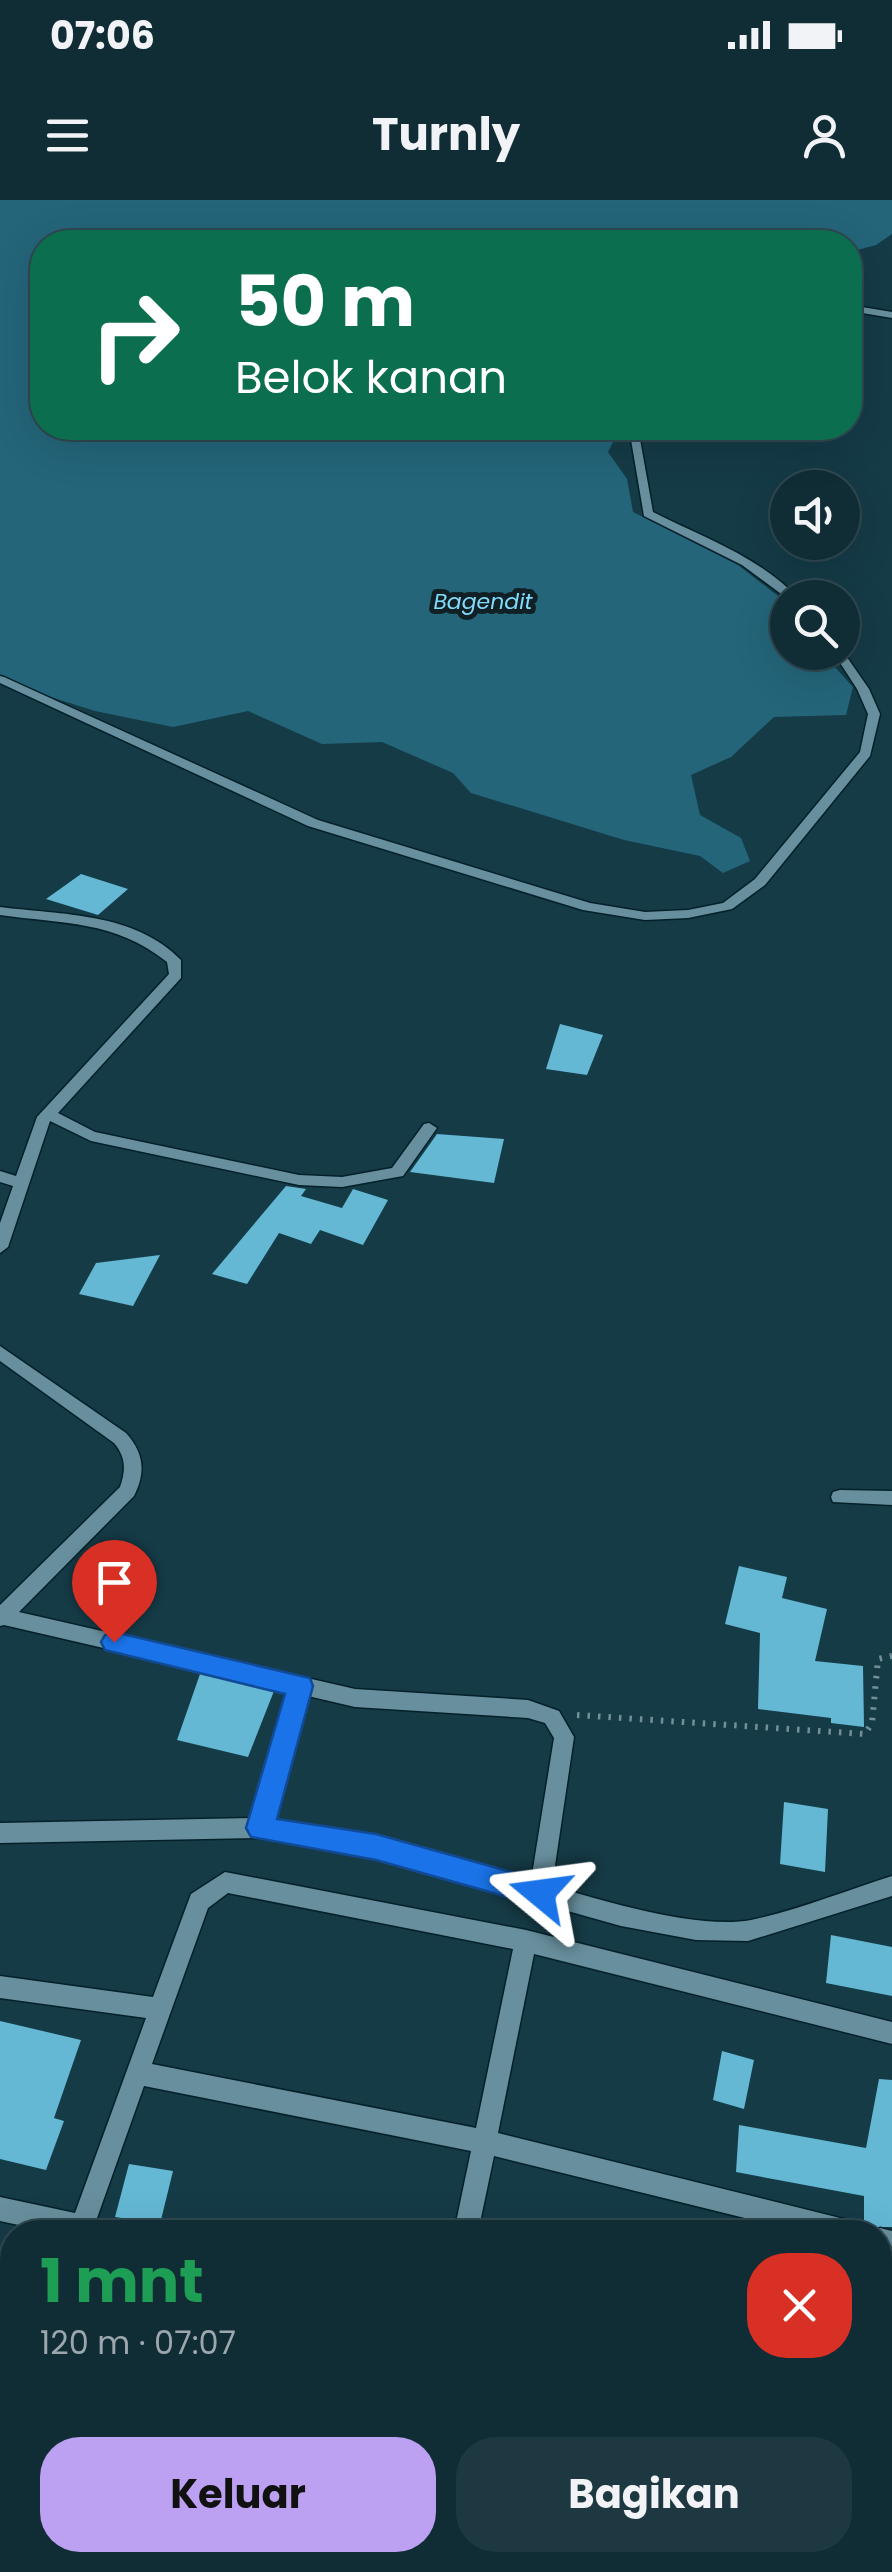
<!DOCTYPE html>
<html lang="id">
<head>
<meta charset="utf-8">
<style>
  body { margin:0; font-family:Poppins,sans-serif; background:#1e3841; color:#f1f3f6; height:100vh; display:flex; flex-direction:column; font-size:38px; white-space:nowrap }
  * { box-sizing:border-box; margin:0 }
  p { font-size:32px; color:#9ca7ad }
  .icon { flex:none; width:55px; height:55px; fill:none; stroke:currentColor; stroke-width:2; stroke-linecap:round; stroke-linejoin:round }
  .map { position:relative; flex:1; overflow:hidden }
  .panel { position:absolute; left:0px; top:2020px; width:892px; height:352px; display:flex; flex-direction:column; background:#102c35; border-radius:40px 40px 0 0; box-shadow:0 10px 40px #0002,0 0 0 2px #304850 }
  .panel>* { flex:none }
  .top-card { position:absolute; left:30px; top:30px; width:832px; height:210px; border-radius:40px; box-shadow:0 10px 40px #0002,0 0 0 2px #304850; background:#0b6e4f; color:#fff; overflow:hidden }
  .buttons { position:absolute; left:770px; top:270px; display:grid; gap:20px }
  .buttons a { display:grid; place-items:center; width:90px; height:90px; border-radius:50%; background:#102c35; box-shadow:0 10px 40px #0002,0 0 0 2px #304850; font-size:50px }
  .pin { position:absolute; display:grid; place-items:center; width:85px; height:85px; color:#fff; margin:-102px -42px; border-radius:50% 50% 50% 0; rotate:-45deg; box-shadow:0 0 10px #0007 }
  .pin .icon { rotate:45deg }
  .me { position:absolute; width:110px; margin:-55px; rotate:286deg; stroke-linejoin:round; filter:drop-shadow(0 0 8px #0008) }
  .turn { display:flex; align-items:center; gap:35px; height:210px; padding:0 40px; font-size:45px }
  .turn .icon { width:130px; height:130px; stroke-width:2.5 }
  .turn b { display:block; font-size:70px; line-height:85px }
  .round { display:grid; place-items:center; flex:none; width:105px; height:105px; border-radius:40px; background:#1e3841 }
  .head { display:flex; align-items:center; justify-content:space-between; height:170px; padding:0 40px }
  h1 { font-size:60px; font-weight:700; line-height:75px; color:#1e9e55 }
  .action { display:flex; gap:20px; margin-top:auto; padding:20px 40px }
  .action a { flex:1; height:115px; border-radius:40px; background:#bca0f2; color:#111; font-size:40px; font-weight:700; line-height:115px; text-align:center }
  .action a+a { background:#1e3841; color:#f1f3f6 }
  .status { display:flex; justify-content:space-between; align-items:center; height:70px; padding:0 50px; background:#102c35; direction:ltr }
  .status svg { height:28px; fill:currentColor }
  header { display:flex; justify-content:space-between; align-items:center; height:130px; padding:0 40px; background:#102c35; font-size:45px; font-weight:700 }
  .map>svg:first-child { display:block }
</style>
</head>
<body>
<div class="status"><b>07:06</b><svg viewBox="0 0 49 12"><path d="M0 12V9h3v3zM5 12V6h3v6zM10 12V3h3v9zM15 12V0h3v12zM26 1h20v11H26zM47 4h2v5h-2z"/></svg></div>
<header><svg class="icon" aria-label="menu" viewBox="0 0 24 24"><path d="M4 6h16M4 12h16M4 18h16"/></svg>Turnly<svg class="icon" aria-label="person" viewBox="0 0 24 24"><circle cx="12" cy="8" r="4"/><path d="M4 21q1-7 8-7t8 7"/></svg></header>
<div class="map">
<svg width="892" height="2372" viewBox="0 0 892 2372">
  <rect width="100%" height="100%" fill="#153b47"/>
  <path fill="#24657a" d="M0,0H892V34L876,45L850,52V42H42V228H620L608,252L627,279L633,312L738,365L787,403L788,452L822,453L853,487L846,515L774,517L731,557L691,575L700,615L741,638L750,661L723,673L700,656L624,640L471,593L453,573L382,542L322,544L248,511L173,527L95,511L0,481Z"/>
  <path fill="#64b8d4" d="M81,674L128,689L98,715L46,699Z
    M560,824L603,835L587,875L546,869Z
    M437,934L504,939L494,983L410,972Z
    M286,986L306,989L301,996L342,1008L353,989L388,1000L363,1045L320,1030L311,1044L279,1033L247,1084L212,1074Z
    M160,1055L133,1106L79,1094L96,1063Z
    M739,1366L787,1377L782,1398L827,1409L815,1461L863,1466L864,1527L831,1523V1518L758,1509L760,1433L725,1424Z
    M200,1474L274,1491L248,1557L177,1540Z
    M784,1602L828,1609L825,1672L780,1664Z
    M831,1735L892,1747V1796L826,1783Z
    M0,1821L81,1840L54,1918L64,1921L46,1970L0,1959Z
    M722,1851L754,1860L744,1909L713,1900Z
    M879,1879L892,1880V2027H864V1996L736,1972L739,1925L866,1948Z
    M129,1964L173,1971L160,2024L115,2017Z"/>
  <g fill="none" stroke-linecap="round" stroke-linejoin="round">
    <defs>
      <path id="minor" d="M850,105L892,112V118L850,111Z
        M629,228H638L653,312C702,337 760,357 798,398L788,399L742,365L644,316Z
        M842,450L869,489L880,514L870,556L765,685L732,709L688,718L645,720L583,710L308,626L0,483V476L4,477L318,620L590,703L645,712L688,710L723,703L755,679L860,552L868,514L857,489L833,452H842Z
        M0,707C62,715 134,712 181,760V778L58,913L95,932L299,975L342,977L392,968L424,924L429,923L437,928L403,976L342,987L299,985L91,941L50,921L8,1047L0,1053V1023L13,986L0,982V971L16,976L37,917L169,774L167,762C114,720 63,724 0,715Z
        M0,1146L126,1233C144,1253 146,1272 134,1296L19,1412L355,1489L528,1500L559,1511L574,1537L552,1686C604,1701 698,1730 751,1720C795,1711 848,1690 892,1676V1696L748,1741L696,1740L621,1726L376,1657L260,1638L0,1643V1623L252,1618L289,1491L4,1425L0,1426V1405L120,1287C126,1270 126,1257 114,1243L0,1161ZM308,1496L355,1507L528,1518L545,1523L554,1538L531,1681L376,1637L273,1620Z
        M840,1290L892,1291V1305L833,1302L831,1297L833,1292Z
        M225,1672L526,1730L892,1822V1844L534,1754L498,1933L848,2020L857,2023L860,2032H801L494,1956L478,2032H454L471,1951L144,1886L92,2032H51L0,2021V1997L75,2013L146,1818L0,1798V1776L153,1797L191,1694ZM228,1693L513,1749L476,1928L152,1864L208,1708Z
        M880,2028L892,2031V2055L880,2052V2032H871Z
        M880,2320L892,2323V2351L880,2348Z
        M398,2360H426L432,2372H404Z"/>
    </defs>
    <use href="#minor" stroke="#04212a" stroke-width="3"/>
    <path stroke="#738f99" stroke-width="6" stroke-dasharray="2.5 8" stroke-linecap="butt" d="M577,1515L865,1534L872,1523L878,1459L892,1456"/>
    <use href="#minor" fill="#688f9d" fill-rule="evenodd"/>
  </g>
  <path fill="#1a73e8" stroke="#114b97" stroke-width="2.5" d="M114,1432L310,1478L313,1486L277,1619L376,1634L540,1680L550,1684L554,1693L550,1703L540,1706L376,1660L251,1637L246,1628L285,1494L105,1450L101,1442L105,1435Z"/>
  <g text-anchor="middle" stroke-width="10" stroke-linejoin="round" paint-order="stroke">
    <g font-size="22" font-style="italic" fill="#81dbfb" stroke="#102025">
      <text x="483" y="409">Bagendit</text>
    </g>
  </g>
</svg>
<div class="buttons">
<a><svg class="icon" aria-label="sound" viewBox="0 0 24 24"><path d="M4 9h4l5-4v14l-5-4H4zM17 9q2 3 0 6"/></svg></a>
<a><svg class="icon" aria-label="search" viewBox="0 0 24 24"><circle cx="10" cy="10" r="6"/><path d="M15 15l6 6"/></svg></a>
</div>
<div class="pin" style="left:114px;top:1442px;background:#d93025"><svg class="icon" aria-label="arrive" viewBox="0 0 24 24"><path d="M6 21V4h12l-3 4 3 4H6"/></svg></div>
<svg class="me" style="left:540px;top:1693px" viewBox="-20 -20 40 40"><path d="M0-17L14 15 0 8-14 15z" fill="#1a73e8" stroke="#fff" stroke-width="4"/></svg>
<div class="top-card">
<div class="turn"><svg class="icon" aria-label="right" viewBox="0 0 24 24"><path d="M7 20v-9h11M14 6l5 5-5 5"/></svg><div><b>50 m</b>Belok kanan</div></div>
</div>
<section class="panel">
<div class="head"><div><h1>1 mnt</h1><p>120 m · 07:07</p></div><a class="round" style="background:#d93025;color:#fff"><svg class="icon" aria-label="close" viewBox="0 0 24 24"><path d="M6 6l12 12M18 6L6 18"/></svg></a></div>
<div class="action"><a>Keluar</a><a>Bagikan</a></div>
</section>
</div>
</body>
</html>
